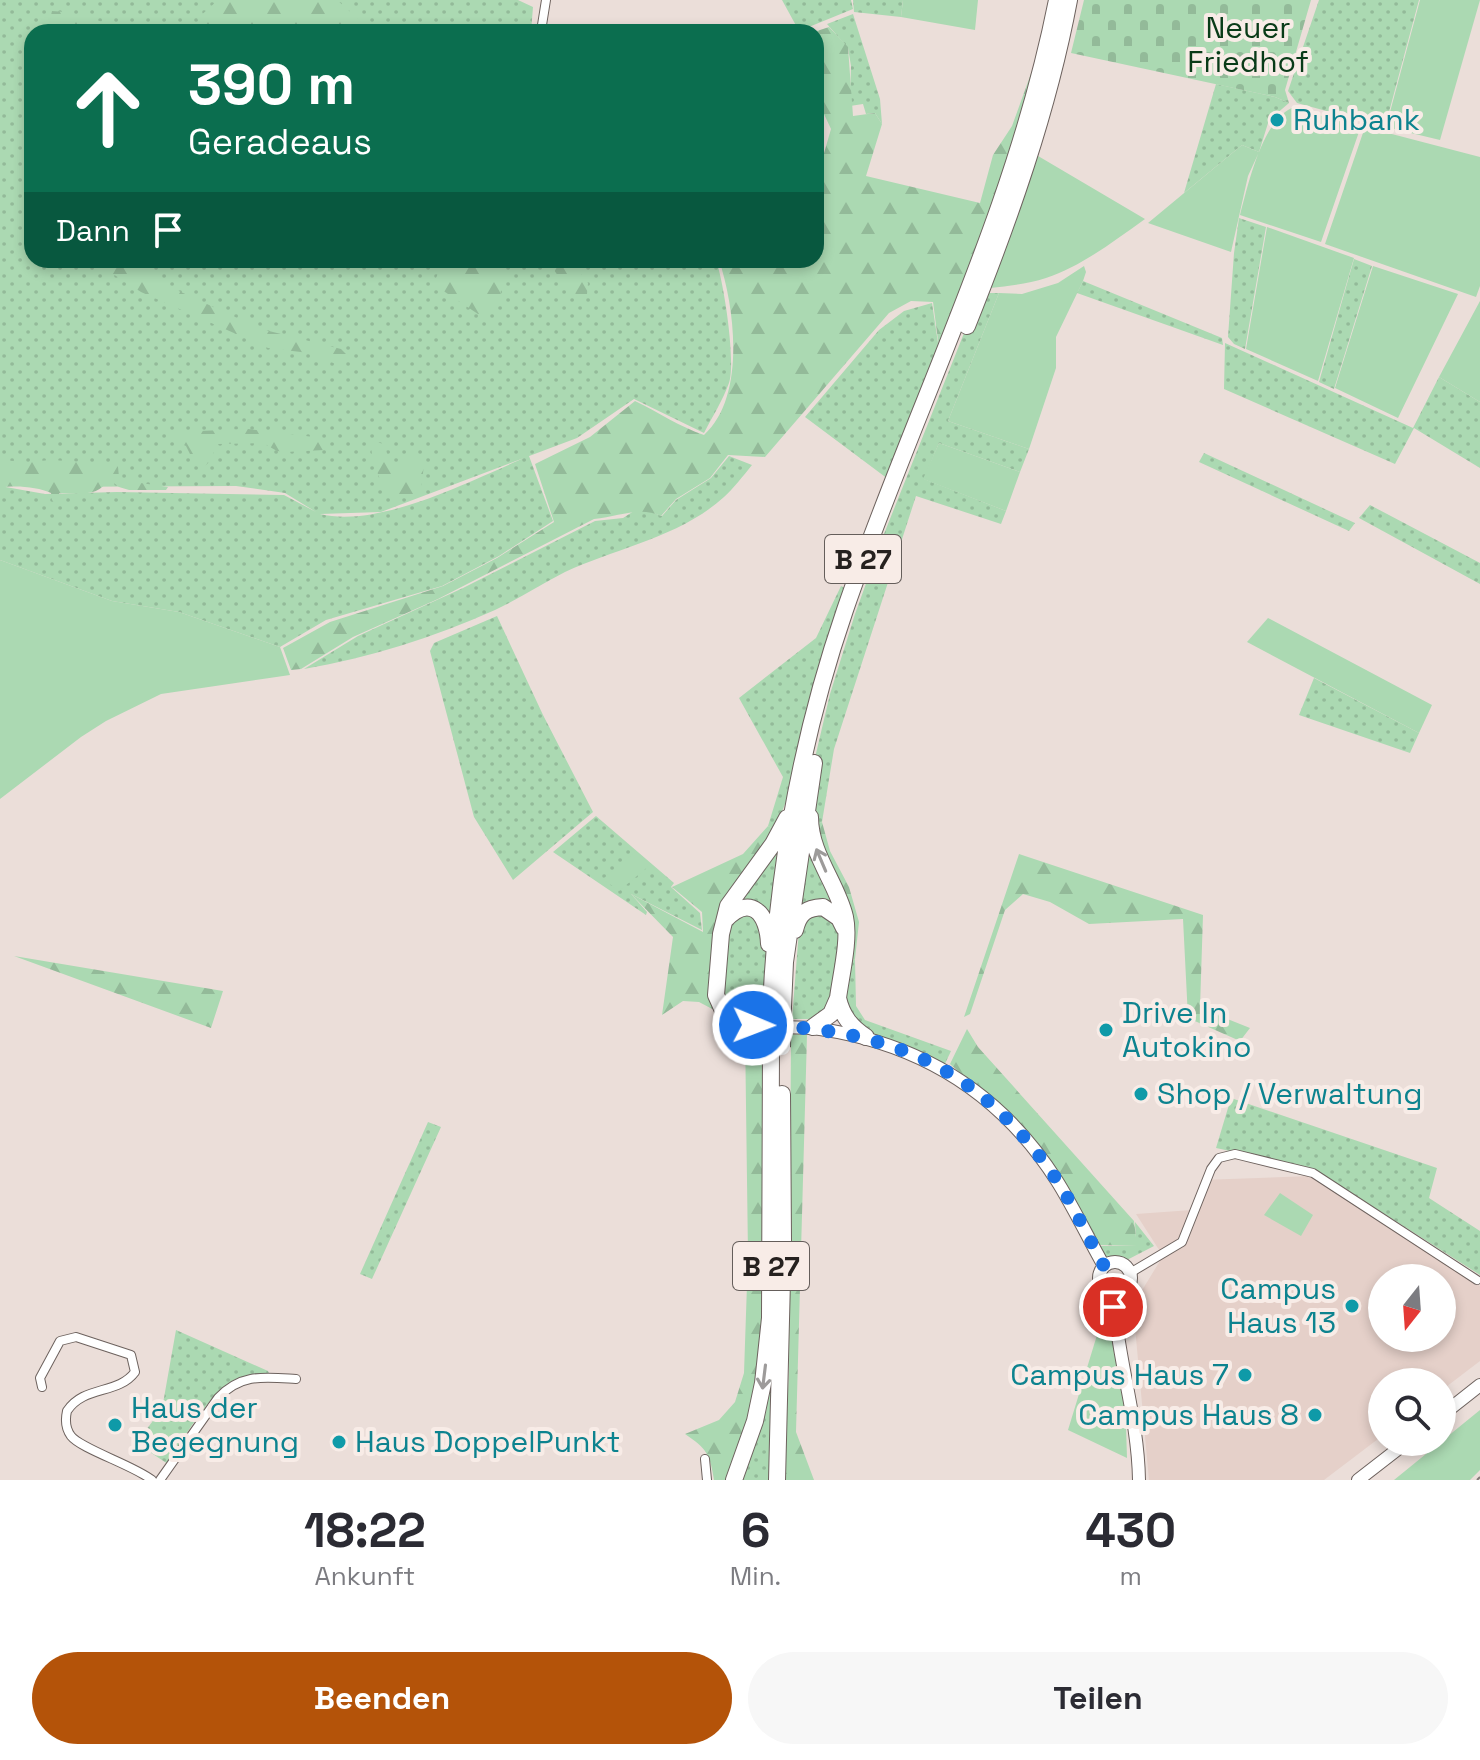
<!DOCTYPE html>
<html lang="de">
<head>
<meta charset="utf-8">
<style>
  body { margin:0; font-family:"Space Grotesk",sans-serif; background:#f7f7f7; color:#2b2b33; height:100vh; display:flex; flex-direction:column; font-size:30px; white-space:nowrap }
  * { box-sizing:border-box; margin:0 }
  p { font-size:26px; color:#7c7c81 }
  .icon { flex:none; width:44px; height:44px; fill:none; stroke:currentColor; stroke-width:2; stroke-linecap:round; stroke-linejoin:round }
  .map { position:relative; height:1480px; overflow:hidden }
  .sheet { display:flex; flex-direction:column; background:#fff; flex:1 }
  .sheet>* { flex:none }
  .top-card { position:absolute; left:24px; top:24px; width:800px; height:244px; border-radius:24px; box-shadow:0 4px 12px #0003; background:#0b6e4f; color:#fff; overflow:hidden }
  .needle { width:52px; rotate:197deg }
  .fabs { position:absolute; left:1368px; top:1264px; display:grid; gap:16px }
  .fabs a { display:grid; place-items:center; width:88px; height:88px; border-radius:50%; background:#fff; box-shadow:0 4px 12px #0003; font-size:40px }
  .pin { position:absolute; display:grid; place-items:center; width:68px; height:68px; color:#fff; margin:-34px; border:4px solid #fff; border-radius:50%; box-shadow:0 2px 8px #0007 }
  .me { position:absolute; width:88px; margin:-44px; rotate:91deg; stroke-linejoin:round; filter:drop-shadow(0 0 6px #0008) }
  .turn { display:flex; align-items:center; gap:28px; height:168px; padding:0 32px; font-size:36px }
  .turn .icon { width:104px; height:104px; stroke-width:2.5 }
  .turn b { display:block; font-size:56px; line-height:68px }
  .then { display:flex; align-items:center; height:76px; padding:0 32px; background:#0003; gap:16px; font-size:30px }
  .eta { display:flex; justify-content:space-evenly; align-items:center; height:136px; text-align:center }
  .eta b { font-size:48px; font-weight:700; line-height:56px }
  .button { display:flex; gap:16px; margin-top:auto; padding:16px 32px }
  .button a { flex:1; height:92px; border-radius:48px; background:#b45309; color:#fff; font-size:32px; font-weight:700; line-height:92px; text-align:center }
  .button a+a { background:#f7f7f7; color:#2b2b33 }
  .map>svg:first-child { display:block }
</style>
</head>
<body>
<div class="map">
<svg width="1480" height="1480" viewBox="0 0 1480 1480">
  <defs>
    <pattern id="grass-dots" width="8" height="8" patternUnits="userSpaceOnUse" patternTransform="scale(2)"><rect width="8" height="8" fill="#abd9b2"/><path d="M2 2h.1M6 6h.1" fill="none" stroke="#93ba99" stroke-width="1.8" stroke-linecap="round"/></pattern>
    <pattern id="forest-firs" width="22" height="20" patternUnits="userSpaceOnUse" patternTransform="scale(2)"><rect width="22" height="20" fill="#abd9b2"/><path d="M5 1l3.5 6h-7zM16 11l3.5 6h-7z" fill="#93ba99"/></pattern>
    <pattern id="cemetery-stones" width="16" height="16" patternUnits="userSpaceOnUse" patternTransform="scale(2)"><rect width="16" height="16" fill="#abd9b2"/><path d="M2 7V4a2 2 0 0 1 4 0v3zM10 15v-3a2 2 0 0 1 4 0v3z" fill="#93ba99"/></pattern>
  </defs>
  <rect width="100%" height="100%" fill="#ebded9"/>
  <path fill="#e5d0c9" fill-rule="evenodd" d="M1311,1176L1480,1286V1361L1442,1390V1382H1382V1436L1324,1480H1149L1133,1305L1163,1256L1136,1214L1192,1210L1201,1180ZM1382,1278H1442V1338H1382Z"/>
  <path fill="url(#grass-dots)" d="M0,0H518L533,7L531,32H32V260H716C724,283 736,362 729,383C723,400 712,417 704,433L634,399L577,438L381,512L320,514C380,529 473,479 529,456L553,521L499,556L442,586L326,620L280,647L179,612L112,601L0,560V486L45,494L117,492L284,495L316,512L285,493L236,486L29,487L0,483Z
    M782,0H851L853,9L799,31Z
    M853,0H903L901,17L854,12Z
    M1319,0H1419L1385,127L1297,103L1288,91Z
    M853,14L880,99L882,124L875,113L866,114L863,104L850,106L851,66L848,48L827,24Z
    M1216,84L1275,97L1289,103L1269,120L1259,152L1242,145L1184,193Z
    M1239,218L1266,227L1245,349L1234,344L1228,337L1234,253Z
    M1354,259L1372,266L1334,389L1319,382Z
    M1083,281L1222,338L1223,345L1077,293Z
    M980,293H999L948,421L1029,449L1020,472L939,443L924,479L1006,511L1001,524L916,496L834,749L822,822L811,828L810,779L830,694L855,614L884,534Z
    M932,303L941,363L888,479L805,417L879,330L904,311Z
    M1225,343L1413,428L1439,377L1480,402V468L1414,428L1395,464L1224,389Z
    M1204,453L1355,523L1349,531L1199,462Z
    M729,456L752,465C743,476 734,488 724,497C680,537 617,548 565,572C541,584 519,599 495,610C433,638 371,657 304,669L358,636L463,588L595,521L623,518L634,511H648L662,516L676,500L711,478Z
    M1370,505L1480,563V584L1359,518Z
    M841,586L845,588L788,796L775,830L768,826L783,777L739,698L816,638Z
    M497,616L543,715L593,812L513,880L474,817L430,651L434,643Z
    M1314,678L1419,733L1410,753L1299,715Z
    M596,816L674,883L671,887L700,913L702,930L631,894L647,912L646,915L553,852Z
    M807,828L837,906L801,908Z
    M778,845L780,860L773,918L764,908L735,901Z
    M746,911L766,930L768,959L766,1018H744L725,1008L721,991L729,923Z
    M824,911L836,920L841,937L828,1008L814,1019H792L799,930L809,913Z
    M855,959L856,1006L865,1020L951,1051L943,1068L894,1047L847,1020L842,966Z
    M1231,1098L1437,1168L1429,1198L1480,1231V1275L1314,1169L1216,1148Z
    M428,1122L441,1127L372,1279L360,1274Z
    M1135,1222L1154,1246L1125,1261L1103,1258L1097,1246H1136Z
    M176,1330L268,1371L270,1376C260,1376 248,1375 239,1378C214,1385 181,1442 168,1464L136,1443L162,1409Z
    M777,1332L770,1480H740L766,1412Z"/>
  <path fill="url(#forest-firs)" d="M218,0H337L363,23L365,32H223L197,19Z
    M52,11L65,12L141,32H47Z
    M829,27L848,47L853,116L875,113L882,124L866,176L980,203L993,155L1012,126L1042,43L1047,45L941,363L933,302L911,301L889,313L765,457L728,455L710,478L676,499L661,516C639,506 618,517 594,519L438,599L353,637L301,669L291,670L283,648L330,622L443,586L497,558L554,522L535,464L590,437L635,401C658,412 680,427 704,435C746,397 735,308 719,260H816V167H820L831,129L816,97V32H814Z
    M91,260H157L152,271L155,280L261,329L341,349L348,356L341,366L309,353L268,348L141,292Z
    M444,260C465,260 488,255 503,271L500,299L484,314H478L439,288L436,278Z
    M547,260H570L588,283L587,294L577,295L563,283Z
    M248,429L322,438L327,444L324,450L286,452L277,451L263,443L218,444L209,462L204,467L196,466L186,446L173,440L171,435L175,432Z
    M376,442L384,444L390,463H402L408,455H418L424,464L421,491L407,498L385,493L373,461L371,447Z
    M0,460L28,462L51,460L114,464L118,467L119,477L127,481L168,487L166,490H129L119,487L109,479C98,498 79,493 59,493L61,500L55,503L52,500L51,493C38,487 14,485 0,488Z
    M822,822L830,851L849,887L859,922L855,959L842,966L846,933L811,828Z
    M768,826L775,830L728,896L716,1011L699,1002L683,1001L662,1015L673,937L631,894L703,932L702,912L672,887L743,854Z
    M1019,854L1203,915L1200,1008L1250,1028L1240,1041L1188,1018L1183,919L1089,924L1050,902L1023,894L1005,910L970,1014L964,1017Z
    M14,956L223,991L211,1028Z
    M967,1029L978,1047L1134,1221L1137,1246L1097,1245L1026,1131L950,1064Z
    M745,1031L766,1032L767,1289L760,1377L729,1480H714C710,1454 707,1449 685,1434L719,1420L735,1402L744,1373L748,1255Z
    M791,1034L807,1035L796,1432L814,1480H784L789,1370Z"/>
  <path fill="url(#cemetery-stones)" d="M1084,0H1311L1285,90L1289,103L1275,97L1071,53Z"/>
  <path fill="#abd9b2" d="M903,0H978L975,30L901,17Z
    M1420,0H1480L1440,140L1386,127Z
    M1292,108L1361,126L1321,242L1240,215C1248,185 1262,121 1292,108Z
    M1365,127L1480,157V286L1476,297L1325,244Z
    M1242,145L1259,152L1248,176L1231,252L1148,223Z
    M1033,153L1145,219C1114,241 1082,266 1046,278C1028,284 1009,286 990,288Z
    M1267,227L1354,258L1318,381L1246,349Z
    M1084,266L1086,272L1083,281L1056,337V368L1029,449L948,421L999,293L1022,294L1058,283Z
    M1373,266L1458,294L1398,418L1335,388Z
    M1480,301V402L1439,377Z
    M939,443L1020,472L1006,511L923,479Z
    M0,560L112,601L179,612L280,647L290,675L161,694L106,721L81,737L0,799Z
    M1268,618L1432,705L1419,733L1247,642Z
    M635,852L649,866L619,891L603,879Z
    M1280,1193L1313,1215L1301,1236L1264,1215Z
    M1101,1322L1108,1324L1125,1395L1127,1458L1068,1430Z
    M1480,1410V1470L1470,1480H1394Z"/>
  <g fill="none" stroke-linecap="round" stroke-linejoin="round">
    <defs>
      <path id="street" d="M546,0L542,25L547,32
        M1130,1273L1182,1242L1211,1169L1219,1158L1235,1154L1313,1173L1477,1280
        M42,1387L40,1378L60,1341L76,1337L131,1355L135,1372C118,1395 84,1385 67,1411C65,1420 65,1428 71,1436C81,1449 133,1465 152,1480
        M705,1459L707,1480
        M160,1480L218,1398C241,1373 265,1377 296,1379"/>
      <path id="secondary" d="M725,1015C745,1033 793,1024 820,1029C922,1044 1001,1093 1057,1181C1074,1208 1088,1238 1104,1266
        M1099 1278a16 16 0 1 1 32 0a16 16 0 1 1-32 0Z
        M1113,1294C1117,1357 1138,1417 1139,1480
        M1442,1415L1480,1385
        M1358,1480L1407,1442"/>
      <path id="highway" d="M967,326C1009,221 1048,112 1069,0
        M810,817C810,854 837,883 845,917C850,939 841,975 838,998C842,1016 851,1027 866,1037
        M725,920C751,893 768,914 769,944
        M795,930C799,913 806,908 823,907L839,918L844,928
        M771,1007C777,872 801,738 845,610C915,406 1015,213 1057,0
        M783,1007L785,962L814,763
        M725,1015L716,995L721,934L728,906L773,844L787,818
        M813,1027L831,1014L838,998
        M734,1480L755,1421L763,1383L770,1318L771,1047
        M777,1480L783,1240L782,1094"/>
    </defs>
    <use href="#street" stroke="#6d625e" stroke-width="10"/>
    <use href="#secondary" stroke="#6d625e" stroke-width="14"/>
    <use href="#highway" stroke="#6d625e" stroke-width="18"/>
    <use href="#street" stroke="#fff" stroke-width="8"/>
    <use href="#secondary" stroke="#fff" stroke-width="12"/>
    <use href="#highway" stroke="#fff" stroke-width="16"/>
    <path stroke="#827976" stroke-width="2" stroke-dasharray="10 10" stroke-linecap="butt" d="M1477,1480L1480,1477"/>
    <defs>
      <path id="highway-bridge" d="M771,1047V1007
        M782,1047L783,1007"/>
    </defs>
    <use href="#highway-bridge" stroke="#6d625e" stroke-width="18" stroke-linecap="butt"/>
    <use href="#highway-bridge" stroke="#fff" stroke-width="16"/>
  </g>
  <defs><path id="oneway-shaft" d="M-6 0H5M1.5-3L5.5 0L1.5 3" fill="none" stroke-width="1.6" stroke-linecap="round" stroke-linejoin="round" transform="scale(2)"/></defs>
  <g stroke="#9d9b9a">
    <use href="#oneway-shaft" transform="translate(821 860) rotate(-113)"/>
    <use href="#oneway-shaft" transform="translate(764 1377) rotate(97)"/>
  </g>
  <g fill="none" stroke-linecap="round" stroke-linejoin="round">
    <path stroke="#1a73e8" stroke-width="14" stroke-dasharray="0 25.2" d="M753,1025C886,1028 976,1064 1054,1176C1073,1204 1087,1236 1104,1266L1099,1280L1103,1290L1113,1294V1307"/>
  </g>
  <g fill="#0f9aa8" stroke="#f8ece7" stroke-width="3">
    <circle cx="1277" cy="120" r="8"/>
    <circle cx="1106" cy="1030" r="8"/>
    <circle cx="1141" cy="1094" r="8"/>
    <circle cx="1352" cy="1306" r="8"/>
    <circle cx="1245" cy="1375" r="8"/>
    <circle cx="1315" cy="1415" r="8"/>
    <circle cx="115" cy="1425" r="8"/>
    <circle cx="339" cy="1442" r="8"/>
  </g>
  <g text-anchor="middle" stroke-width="8" stroke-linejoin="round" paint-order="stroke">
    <g fill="#f8ece7" stroke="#655e5b" stroke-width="2">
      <rect x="825" y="535" width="76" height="48" rx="6"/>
      <rect x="733" y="1242" width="76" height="48" rx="6"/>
    </g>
    <g font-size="28" font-weight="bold" fill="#26211f">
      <text x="863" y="569">B 27</text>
      <text x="771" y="1276">B 27</text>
    </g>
    <g font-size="30" fill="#093b18" stroke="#f8ece7">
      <text x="1248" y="38">Neuer<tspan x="1248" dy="34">Friedhof</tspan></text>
    </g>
    <g font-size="30" fill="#0d838f" stroke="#f8ece7" text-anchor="start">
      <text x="1293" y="130">Ruhbank</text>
      <text x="1122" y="1023">Drive In<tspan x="1122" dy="34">Autokino</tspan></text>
      <text x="1157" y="1104">Shop / Verwaltung</text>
      <text x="1336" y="1299" text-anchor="end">Campus<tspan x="1336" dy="34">Haus 13</tspan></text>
      <text x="1229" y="1385" text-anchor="end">Campus Haus 7</text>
      <text x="131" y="1418">Haus der<tspan x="131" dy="34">Begegnung</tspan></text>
      <text x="1299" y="1425" text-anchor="end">Campus Haus 8</text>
      <text x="355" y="1452">Haus DoppelPunkt</text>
    </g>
  </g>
</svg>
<div class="fabs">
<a><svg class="needle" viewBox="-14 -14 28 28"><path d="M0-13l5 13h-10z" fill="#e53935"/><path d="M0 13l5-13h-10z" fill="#7c7c81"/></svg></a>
<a><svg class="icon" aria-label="search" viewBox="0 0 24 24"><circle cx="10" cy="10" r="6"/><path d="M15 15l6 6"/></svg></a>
</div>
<div class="pin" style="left:1113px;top:1307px;background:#d93025"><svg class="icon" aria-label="arrive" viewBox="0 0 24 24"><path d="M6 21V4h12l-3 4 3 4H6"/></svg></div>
<svg class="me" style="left:753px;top:1025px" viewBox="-20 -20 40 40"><circle r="17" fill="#1a73e8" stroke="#fff" stroke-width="3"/><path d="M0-11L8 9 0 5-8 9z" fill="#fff"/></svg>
<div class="top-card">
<div class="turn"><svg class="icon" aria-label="ahead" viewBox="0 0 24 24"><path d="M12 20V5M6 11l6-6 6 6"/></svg><div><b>390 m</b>Geradeaus</div></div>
<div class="then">Dann<svg class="icon" aria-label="arrive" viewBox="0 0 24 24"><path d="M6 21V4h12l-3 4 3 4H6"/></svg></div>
</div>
</div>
<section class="sheet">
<div class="eta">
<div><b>18:22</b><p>Ankunft</p></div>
<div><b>6</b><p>Min.</p></div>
<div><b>430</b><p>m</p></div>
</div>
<div class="button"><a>Beenden</a><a>Teilen</a></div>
</section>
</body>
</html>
